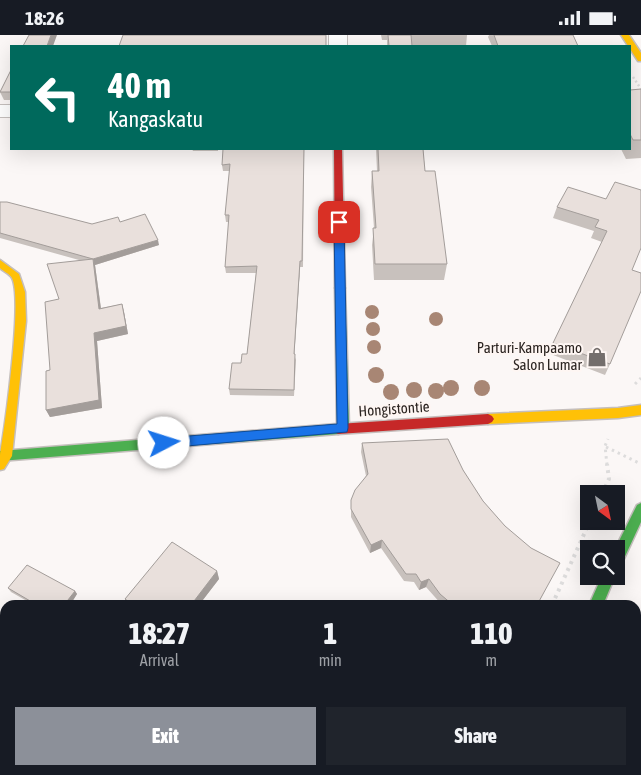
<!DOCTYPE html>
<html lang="en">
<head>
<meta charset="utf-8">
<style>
  body { margin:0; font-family:"Asap Condensed",sans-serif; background:#20242c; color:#f1f3f6; height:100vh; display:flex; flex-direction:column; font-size:19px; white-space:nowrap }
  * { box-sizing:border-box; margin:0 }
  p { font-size:16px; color:#9ea1a6 }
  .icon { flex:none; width:28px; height:28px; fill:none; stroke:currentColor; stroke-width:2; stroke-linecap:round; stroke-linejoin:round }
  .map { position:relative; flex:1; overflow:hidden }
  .side { position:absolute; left:0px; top:565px; width:641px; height:175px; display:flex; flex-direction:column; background:#171b24; border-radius:15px 15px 0 0; box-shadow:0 5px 20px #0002 }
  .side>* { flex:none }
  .banner { position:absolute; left:10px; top:10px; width:621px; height:105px; border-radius:0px; box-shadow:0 5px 20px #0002; background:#00695c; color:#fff; overflow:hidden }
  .needle { width:32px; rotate:147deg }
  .fabs { position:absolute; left:580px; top:450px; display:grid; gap:10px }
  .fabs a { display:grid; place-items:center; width:45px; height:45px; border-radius:0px; background:#171b24; box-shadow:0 5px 20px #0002; font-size:25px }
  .pin { position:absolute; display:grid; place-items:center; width:42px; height:42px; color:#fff; margin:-21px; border-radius:10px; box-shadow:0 2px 8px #0006 }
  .me { position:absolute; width:55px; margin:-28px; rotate:85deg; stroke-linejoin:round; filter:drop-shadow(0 0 4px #0008) }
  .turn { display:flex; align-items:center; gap:18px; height:105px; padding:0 15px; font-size:22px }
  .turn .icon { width:65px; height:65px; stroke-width:2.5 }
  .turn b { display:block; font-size:35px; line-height:42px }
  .eta { display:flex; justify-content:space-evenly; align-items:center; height:85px; text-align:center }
  .eta b { font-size:30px; font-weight:800; line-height:35px }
  .primary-button { display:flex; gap:10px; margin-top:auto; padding:10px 15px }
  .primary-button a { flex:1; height:58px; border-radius:0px; background:#8c9099; color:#fff; font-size:20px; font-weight:800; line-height:58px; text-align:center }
  .primary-button a+a { background:#20242c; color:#f1f3f6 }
  .status { display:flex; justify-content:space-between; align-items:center; height:35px; padding:0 25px; background:#171b24; direction:ltr }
  .status svg { height:14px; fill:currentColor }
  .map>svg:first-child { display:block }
</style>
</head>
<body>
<div class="status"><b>18:26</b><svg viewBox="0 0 49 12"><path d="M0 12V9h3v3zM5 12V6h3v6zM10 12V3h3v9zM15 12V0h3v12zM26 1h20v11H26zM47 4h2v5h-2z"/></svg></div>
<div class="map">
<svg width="641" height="740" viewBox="0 0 641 740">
  <rect width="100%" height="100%" fill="#fbf7f6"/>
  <path fill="#fcd5c3" d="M641,651V740H601L603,735H636V661Z"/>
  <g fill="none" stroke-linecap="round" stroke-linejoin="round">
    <defs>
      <path id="street" d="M329,0H347V11H329Z
        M0,70H11V82H0Z"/>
      <path id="fast" d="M340,249L345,253L349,393L347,396L338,399L0,426V416L337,389L335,253Z
        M641,468V487L621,530L616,532L615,514L637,470Z
        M602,541H615L603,570H589Z
        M516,735H532L530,740H514Z"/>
      <path id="slow" d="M621,0H629L641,18V26H638Z
        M0,225L19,239L25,257L26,286L12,421L4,434L0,435V420C5,391 23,264 12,243C10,239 3,236 0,233Z
        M641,370V380L618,383L488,389L484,387L482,384L484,381L488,379L618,373Z"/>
      <path id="jam" d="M334,114H342L345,253L340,257L335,253Z
        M488,379L492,381L494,384L492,387L488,389L338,399L334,397L332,394L334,391L338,389Z"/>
    </defs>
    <use href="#street" stroke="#c5bfbd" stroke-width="2"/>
    <use href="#fast" stroke="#c5bfbd" stroke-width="3"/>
    <use href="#slow" stroke="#c5bfbd" stroke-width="3"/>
    <use href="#jam" stroke="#c5bfbd" stroke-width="3"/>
    <path stroke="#dddcdc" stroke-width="2.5" stroke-dasharray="2 2.5" stroke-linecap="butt" d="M633,42L641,54"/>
    <path stroke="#dddcdc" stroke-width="3" stroke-dasharray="2.5 4" stroke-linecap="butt" d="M635,349L641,343
      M606,412L641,429
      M607,430L605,411L608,404"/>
    <path stroke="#dddcdc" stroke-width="4" stroke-dasharray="3 4.5" stroke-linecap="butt" d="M602,459L609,444L607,429
      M552,570L590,486
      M636,613L641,603
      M474,740L476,735
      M580,740L582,735"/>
    <use href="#street" fill="#fefefe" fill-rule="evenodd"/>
    <use href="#fast" fill="#4caf50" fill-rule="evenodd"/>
    <use href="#slow" fill="#ffc107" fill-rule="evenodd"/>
    <use href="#jam" fill="#c62828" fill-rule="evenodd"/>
  </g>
  <g fill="#a88674">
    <circle cx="372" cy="277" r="7"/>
    <circle cx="436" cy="284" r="7"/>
    <circle cx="373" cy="294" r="7"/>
    <circle cx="374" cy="312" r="7"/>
    <circle cx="376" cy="340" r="8"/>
    <circle cx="451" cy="353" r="8"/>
    <circle cx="482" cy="353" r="8"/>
    <circle cx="414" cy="355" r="8"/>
    <circle cx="436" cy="356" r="8"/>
    <circle cx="391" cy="357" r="8"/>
  </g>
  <path fill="#c8c1bd" d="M381,0H467L466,11H387V5H382Z
    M489,0H573L578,11H492L488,2Z
    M11,35V65H4L0,57Z
    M641,54V123L626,124L621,114H630V55Z
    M192,114H218V116H193Z
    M304,114L303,232H300L294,319L296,325L294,361L230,360L229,354L241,328L247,319L256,238H226L225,232L229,187H226L225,180L230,136H223L222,130Z
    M376,114H423L425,136L447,229L444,245H374L372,210L374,193L371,152L372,136H377Z
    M606,164L632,235L610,329L605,340L548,318L553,308L602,207L591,203L594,196L553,183L557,172Z
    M0,167L92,189L120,187L159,210L95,230L101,273L122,269L124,277L128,299L97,306L102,373L50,382L46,375L50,335L59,264L79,225L0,203Z
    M362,408L463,435L537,570H442L426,552L419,555L414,547L404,546L381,513L370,518L351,482V465L366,441L361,417Z
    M217,536L219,544L199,570H128L125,564Z
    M8,553L75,556L77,559L70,570H34L11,557Z"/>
  <path fill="#a39d9a" d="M51,0H57L53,11H47Z
    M158,205L159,210L95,230L102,282L99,274L93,224Z
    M300,226V232L294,325V319Z
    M122,269L124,277L128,299L97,306L102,373L50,382L46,375L94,298Z
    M382,505L381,513L370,518L371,510Z
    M217,536L219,544L199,570H191Z
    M429,544L426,552L419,555L421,547Z
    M75,556L77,559L70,570H64Z
    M68,735H77L74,740H65Z
    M237,735H239L236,740H234Z"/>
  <path fill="#e9e0dc" stroke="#a39d9a" d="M29,0H51L47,11H23Z
    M123,0H326V11H119Z
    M388,0H411L412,11H389Z
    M494,0H573L578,11H498Z
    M11,35V57H0Z
    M641,54V105H633L630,99V55Z
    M223,114H304L302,226H300L294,319H295L294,355L229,354L232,328H241L242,319H247L257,231L225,232L229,180H225L230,129L222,130Z
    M378,114H423L425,136H435L447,229H375L373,193H376L372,136H379Z
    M615,147L641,155V213L632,235L641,238V256L610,329L553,308L607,196L595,192L599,185L557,172L568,152L606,164Z
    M0,167H7L92,189L118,182L120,187L145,179L158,205L93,224L0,198Z
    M93,224L99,274L122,269L126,291L94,298L99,365L46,375V336L50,335L45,267L59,264L47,229Z
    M448,404L463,435L483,466L505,491L531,513L560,528L537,570H453L440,559L429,544L421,547L416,539H406L382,505L371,510L351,474V465L355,455L368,439L362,408Z
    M172,507L217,536L191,570H133L125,564Z
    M27,530L75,556L64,570H37L8,553Z
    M37,735H68L65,740H44Z
    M219,735H237L234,740H226Z"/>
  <path fill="#1a73e8" stroke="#114b97" d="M339,184L344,187L348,393L347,397L164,413L160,411L158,408L160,404L164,403L337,389L334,187Z"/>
  <defs>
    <symbol id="shop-bare" viewBox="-9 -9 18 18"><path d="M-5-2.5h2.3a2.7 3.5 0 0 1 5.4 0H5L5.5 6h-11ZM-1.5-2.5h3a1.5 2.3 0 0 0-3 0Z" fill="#746e6c" stroke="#fef6f3" stroke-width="2.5" paint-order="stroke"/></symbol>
  </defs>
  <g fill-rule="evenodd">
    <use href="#shop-bare" x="583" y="308" width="28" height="28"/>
  </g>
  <g text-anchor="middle" stroke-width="4" stroke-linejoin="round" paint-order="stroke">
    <g font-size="15" fill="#2b2421" stroke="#fef6f3" text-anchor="end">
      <text x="582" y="318">Parturi-Kampaamo<tspan x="582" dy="17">Salon Lumar</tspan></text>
    </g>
    <g font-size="15" fill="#2b2421" stroke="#fef6f3">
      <text transform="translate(394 374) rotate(-4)" y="5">Hongistontie</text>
    </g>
  </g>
</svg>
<div class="fabs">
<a><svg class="needle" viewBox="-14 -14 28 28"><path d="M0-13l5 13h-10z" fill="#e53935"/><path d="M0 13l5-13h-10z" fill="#9ea1a6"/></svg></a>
<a><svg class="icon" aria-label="search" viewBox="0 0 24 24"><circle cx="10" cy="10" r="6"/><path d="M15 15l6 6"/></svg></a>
</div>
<div class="pin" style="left:339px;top:187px;background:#d93025"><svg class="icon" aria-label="arrive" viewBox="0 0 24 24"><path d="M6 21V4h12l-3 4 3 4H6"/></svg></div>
<svg class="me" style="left:164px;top:408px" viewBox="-20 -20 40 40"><circle r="19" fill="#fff"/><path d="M0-13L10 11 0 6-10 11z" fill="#1a73e8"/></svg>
<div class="banner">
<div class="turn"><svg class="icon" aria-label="left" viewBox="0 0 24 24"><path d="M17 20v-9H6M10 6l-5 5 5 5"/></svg><div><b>40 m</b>Kangaskatu</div></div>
</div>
<section class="side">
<div class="eta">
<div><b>18:27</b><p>Arrival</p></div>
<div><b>1</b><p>min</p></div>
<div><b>110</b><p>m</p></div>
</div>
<div class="primary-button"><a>Exit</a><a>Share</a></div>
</section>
</div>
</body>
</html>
